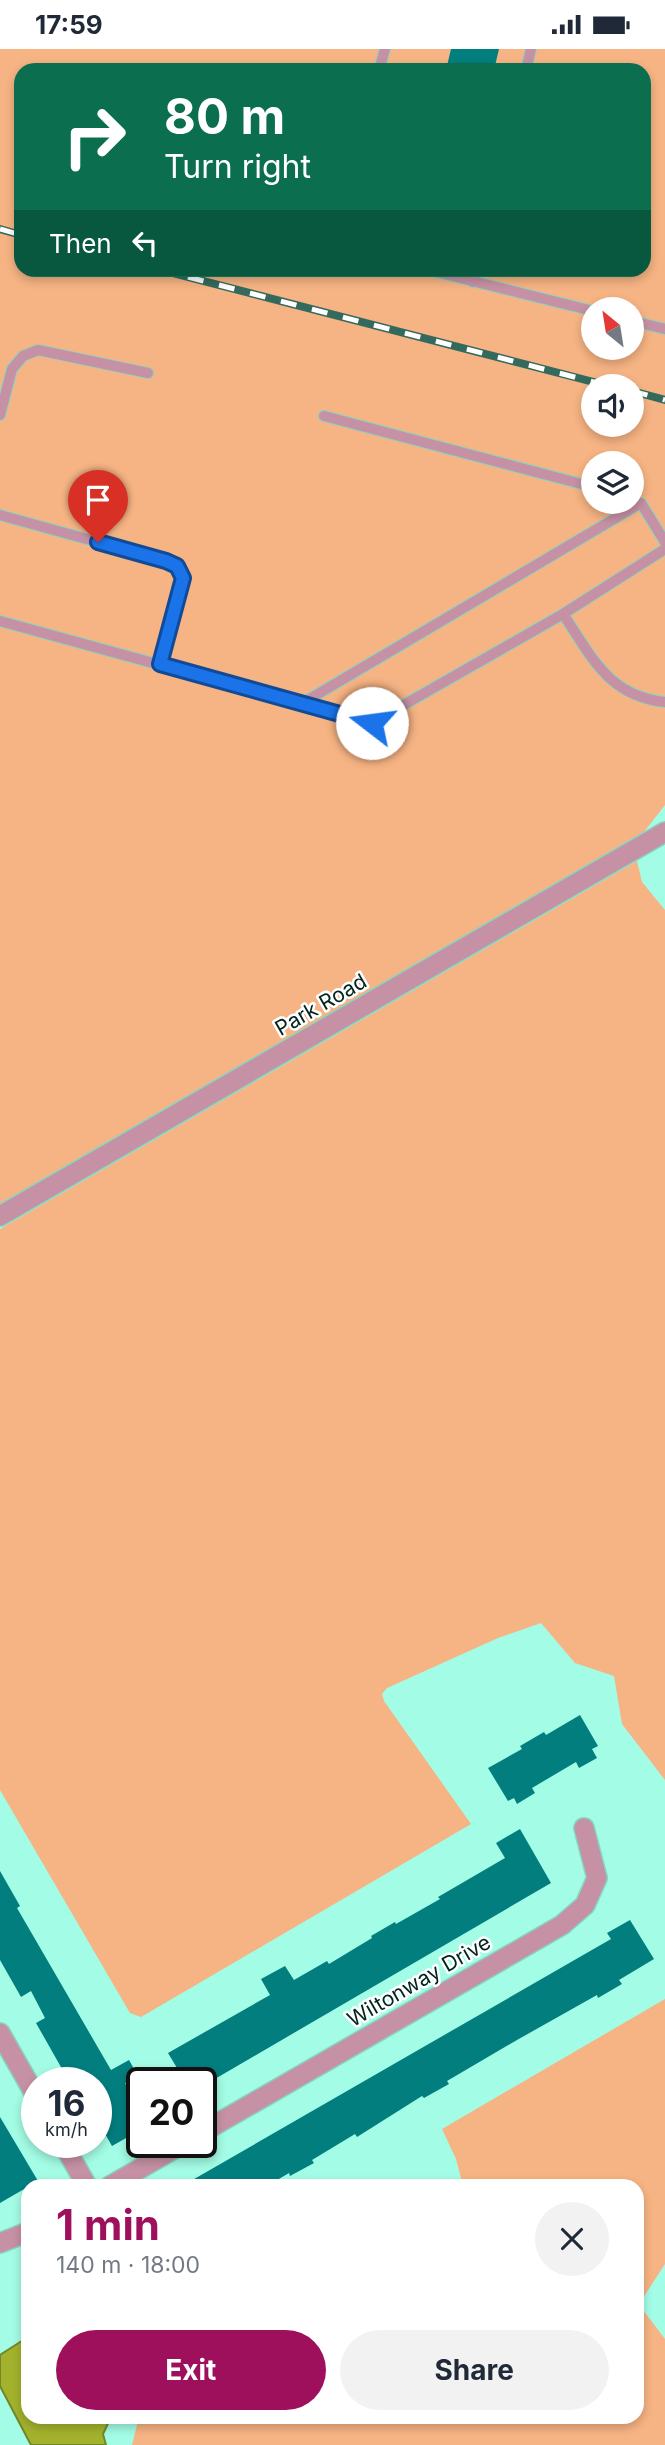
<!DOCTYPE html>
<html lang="en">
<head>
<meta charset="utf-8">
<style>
  body { margin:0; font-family:Inter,sans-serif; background:#f2f2f3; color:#1f2937; height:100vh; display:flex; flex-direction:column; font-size:26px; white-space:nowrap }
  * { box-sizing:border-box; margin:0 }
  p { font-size:23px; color:#747a83 }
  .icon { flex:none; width:38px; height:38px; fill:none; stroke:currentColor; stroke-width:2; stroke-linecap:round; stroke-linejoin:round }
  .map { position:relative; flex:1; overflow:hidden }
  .sheet { position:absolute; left:21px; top:2130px; width:623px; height:245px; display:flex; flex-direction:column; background:#fff; border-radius:21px; box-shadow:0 4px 10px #0003 }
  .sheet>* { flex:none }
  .hud { position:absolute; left:14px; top:14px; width:637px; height:214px; border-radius:21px; box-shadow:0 4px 10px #0003; background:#0b6e4f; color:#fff; overflow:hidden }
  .needle { width:46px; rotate:330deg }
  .buttons { position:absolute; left:581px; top:248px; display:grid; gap:14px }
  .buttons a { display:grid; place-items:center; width:63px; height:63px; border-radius:50%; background:#fff; box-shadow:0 4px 10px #0003; font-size:35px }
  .speed { position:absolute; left:21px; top:2018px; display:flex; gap:14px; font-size:35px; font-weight:700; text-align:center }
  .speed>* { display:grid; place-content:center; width:91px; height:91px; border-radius:50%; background:#fff; box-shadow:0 4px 10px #0003; line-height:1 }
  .speed small { font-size:18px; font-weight:400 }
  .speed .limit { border:4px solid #111; border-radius:10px; background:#fff; color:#111 }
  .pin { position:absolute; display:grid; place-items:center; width:60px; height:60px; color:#fff; margin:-72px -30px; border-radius:50% 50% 50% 0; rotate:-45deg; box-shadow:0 0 7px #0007 }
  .pin .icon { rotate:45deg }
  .me { position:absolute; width:77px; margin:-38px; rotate:285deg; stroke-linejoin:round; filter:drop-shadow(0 0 5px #0008) }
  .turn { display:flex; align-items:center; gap:24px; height:147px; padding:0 35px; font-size:32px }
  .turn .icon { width:91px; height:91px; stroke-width:2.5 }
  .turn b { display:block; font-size:49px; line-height:60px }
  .then { display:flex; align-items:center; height:66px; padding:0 35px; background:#0003; gap:14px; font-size:26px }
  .round { display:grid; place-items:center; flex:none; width:74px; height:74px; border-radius:37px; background:#f2f2f3 }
  .head { display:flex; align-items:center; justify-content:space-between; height:119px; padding:0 35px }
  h1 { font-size:42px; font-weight:700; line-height:52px; color:#9e105c }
  .cta { display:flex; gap:14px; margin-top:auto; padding:14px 35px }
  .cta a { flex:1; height:80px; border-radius:42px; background:#9e105c; color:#fff; font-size:28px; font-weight:700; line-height:80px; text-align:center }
  .cta a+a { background:#f2f2f3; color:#1f2937 }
  .status { display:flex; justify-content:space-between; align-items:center; height:49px; padding:0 35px; background:#fff; direction:ltr }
  .status svg { height:19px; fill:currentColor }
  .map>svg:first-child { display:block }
</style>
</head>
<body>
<div class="status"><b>17:59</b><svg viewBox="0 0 49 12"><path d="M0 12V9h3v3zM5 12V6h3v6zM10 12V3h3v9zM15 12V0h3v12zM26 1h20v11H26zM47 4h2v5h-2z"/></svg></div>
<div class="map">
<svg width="665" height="2396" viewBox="0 0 665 2396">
  <rect width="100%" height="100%" fill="#a3fce5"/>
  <path fill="#f6b383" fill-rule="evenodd" d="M0,0H665V756L644,783L0,1155ZM21,21H644V220H21ZM593,261H632V299H593ZM593,338H632V376H593ZM593,415H632V453H593Z
    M637,812L642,833L665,861V1731L622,1675L614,1627L575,1614L541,1574L498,1589L387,1639L382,1645L384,1652L471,1775L141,1968L130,1964L0,1741V1180Z
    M665,1950V2215L641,2252L643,2261L665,2290V2396H132L139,2368H637V2137H463L456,2110L442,2080Z"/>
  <path fill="#a3b22c" stroke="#728828" stroke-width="2" d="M28,2288V2368H111L103,2385L106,2396H31L0,2337V2306Z"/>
  <path fill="#037e7f" d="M451,0H499L494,21H446Z
    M580,1666L598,1697L592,1700L597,1709L579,1719L576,1713L532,1739L535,1744L517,1755L514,1749L508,1752L488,1719L522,1700L520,1697L544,1683L546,1686Z
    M520,1780L551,1834L208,2034H186L168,2004L270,1946L261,1930L285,1917L294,1931L327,1912L329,1915L372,1889L371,1887L395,1873L396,1875L440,1850L438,1848L505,1809L496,1794Z
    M0,1822L20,1857L17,1859L111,2021L129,2011L142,2034H125L142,2060V2080L112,2097L96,2069V2034H70L36,1974L45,1969L31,1942L21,1948L0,1911Z
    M630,1871L654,1910L619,1931L622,1935L598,1949L597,1946L517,1991L447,2032L449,2035L424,2049L422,2047L357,2088L355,2085L312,2111L314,2114L290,2127L289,2124L267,2137H182L611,1890L607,1884Z
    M0,2068L38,2132L0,2154Z"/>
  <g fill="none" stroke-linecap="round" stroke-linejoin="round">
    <defs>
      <path id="service" d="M379,21L385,0
        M526,21L531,0
        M424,220L593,262
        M473,233L476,220
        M632,272L665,280
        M0,366L12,320L23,307L38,301L148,324
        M324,367L593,438
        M0,466L166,512L177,517L183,529L160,615
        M563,565L665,500
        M0,572L372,674L563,565C592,608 608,647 665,653
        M301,655L641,454L665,493"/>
      <path id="minor" d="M0,1984L37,2049
        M201,2084L562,1876L585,1856L597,1829L584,1779
        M62,2093L87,2137
        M110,2137L186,2093
        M0,2194L28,2183"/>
      <path id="tertiary" d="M0,1167L665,783"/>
    </defs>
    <use href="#service" stroke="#86d5c1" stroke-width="12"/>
    <use href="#minor" stroke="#86d5c1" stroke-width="22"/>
    <use href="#tertiary" stroke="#86d5c1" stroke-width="22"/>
    <use href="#service" stroke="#c691a4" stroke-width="10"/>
    <use href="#minor" stroke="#c691a4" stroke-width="19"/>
    <use href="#tertiary" stroke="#c691a4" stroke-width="19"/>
    <defs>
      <path id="rail" d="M0,180L21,186
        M157,220L613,338
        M632,342L665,351"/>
    </defs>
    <use href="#rail" stroke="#346a5d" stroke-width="8"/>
    <use href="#rail" stroke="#fff" stroke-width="5" stroke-dasharray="16" stroke-linecap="butt"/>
  </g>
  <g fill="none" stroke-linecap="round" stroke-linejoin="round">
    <defs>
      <path id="route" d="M98,493L166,512L177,517L183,529L160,615L372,674"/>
    </defs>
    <use href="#route" stroke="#114b97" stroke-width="18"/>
    <use href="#route" stroke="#1a73e8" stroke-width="12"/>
  </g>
  <g text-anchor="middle" stroke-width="5" stroke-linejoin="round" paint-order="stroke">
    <g font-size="21" fill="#00251d" stroke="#fff">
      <text transform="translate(321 956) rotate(-30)" y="7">Park Road</text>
      <text transform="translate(419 1932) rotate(-30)" y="7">Wiltonway Drive</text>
    </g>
  </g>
</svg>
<div class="buttons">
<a><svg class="needle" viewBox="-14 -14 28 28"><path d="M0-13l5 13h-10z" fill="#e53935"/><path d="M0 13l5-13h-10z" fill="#747a83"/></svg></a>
<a><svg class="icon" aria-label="sound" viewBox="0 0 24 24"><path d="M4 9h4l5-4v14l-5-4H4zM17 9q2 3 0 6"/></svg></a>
<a><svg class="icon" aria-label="layers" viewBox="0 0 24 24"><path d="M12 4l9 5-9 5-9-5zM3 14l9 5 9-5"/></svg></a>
</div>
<div class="speed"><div>16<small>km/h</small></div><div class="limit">20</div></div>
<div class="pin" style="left:98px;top:493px;background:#d93025"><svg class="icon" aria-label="arrive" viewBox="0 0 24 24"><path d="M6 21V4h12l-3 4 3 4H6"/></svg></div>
<svg class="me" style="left:372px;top:674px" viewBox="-20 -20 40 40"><circle r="19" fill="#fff"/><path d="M0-13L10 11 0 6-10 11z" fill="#1a73e8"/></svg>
<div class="hud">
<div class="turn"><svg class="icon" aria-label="right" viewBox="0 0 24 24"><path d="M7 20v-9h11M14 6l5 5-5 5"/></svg><div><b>80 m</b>Turn right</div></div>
<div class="then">Then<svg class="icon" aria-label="left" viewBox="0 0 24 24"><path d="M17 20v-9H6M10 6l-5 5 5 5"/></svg></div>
</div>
<section class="sheet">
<div class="head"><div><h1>1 min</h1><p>140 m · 18:00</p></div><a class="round"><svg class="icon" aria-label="close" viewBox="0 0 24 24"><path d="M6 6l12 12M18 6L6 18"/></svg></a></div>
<div class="cta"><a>Exit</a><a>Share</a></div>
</section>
</div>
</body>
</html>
